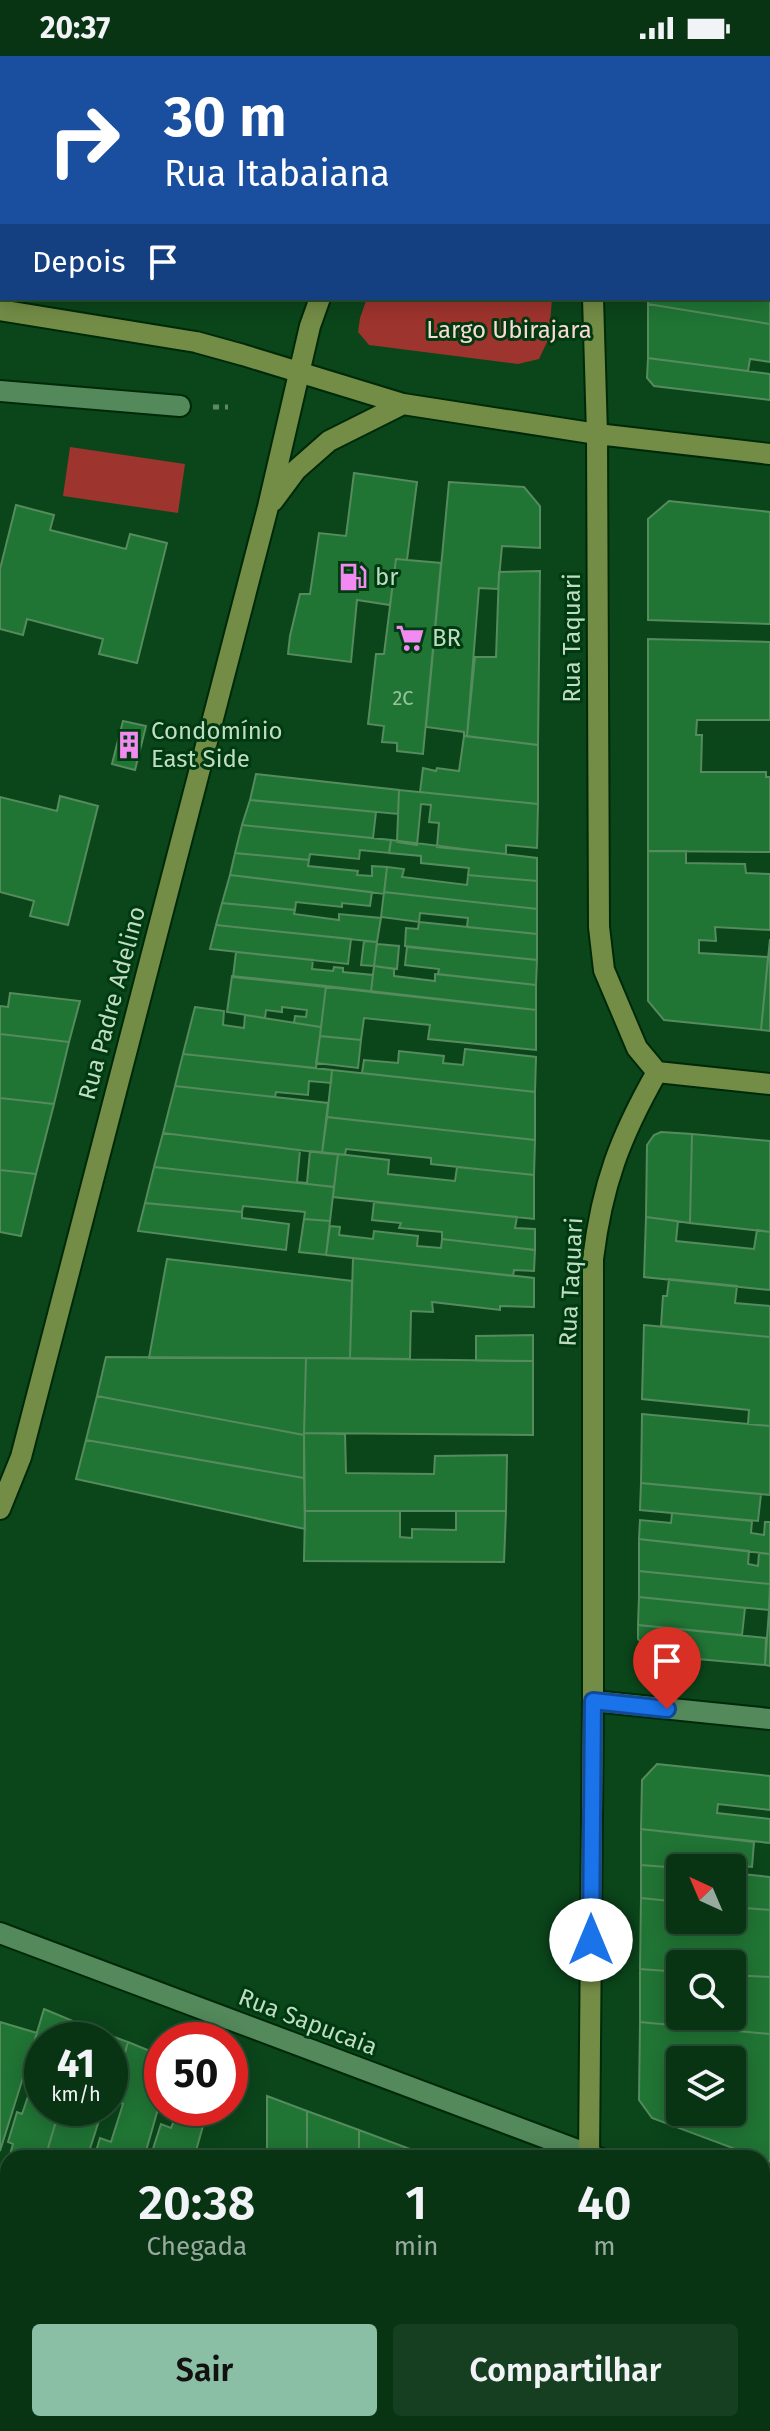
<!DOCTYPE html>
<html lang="pt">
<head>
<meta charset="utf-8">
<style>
  body { margin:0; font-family:"Fira Sans",sans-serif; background:#163f22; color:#f1f3f6; height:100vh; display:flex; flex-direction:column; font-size:30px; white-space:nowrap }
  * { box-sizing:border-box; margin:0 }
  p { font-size:26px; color:#98aaa0 }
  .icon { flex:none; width:44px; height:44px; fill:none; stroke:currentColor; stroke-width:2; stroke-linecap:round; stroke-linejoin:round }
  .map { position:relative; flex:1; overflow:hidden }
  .sheet { position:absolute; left:0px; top:2094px; width:770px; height:282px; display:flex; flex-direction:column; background:#083414; border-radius:24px 24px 0 0; box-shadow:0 4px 20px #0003,0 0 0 2px #294f34 }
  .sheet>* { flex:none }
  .hud { position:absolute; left:0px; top:0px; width:770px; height:244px; box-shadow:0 4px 20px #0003,0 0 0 2px #294f34; background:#1a4fa0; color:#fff; overflow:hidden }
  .needle { width:52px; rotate:316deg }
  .controls { position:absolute; left:666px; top:1798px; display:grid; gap:16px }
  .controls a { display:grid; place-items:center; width:80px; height:80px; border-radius:8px; background:#083414; box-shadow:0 4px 20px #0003,0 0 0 2px #294f34; font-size:40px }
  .speed { position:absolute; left:24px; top:1966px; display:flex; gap:16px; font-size:40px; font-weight:700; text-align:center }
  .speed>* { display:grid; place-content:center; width:104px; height:104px; border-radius:50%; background:#083414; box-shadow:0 4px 20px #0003,0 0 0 2px #294f34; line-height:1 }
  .speed small { font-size:20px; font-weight:400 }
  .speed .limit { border:12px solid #d22; background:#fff; color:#111 }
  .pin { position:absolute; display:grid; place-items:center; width:68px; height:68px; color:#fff; margin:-82px -34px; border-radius:50% 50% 50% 0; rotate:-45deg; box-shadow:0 0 8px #0007 }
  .pin .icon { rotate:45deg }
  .me { position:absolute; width:88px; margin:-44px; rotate:0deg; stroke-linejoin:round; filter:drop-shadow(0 0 6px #0008) }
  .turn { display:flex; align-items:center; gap:28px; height:168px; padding:0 32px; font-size:36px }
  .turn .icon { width:104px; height:104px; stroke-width:2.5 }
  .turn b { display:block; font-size:56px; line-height:68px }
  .then { display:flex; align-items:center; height:76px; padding:0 32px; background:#0003; gap:16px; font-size:30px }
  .eta { display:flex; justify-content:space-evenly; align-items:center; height:136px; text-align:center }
  .eta b { font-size:48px; font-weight:600; line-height:56px }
  .cta { display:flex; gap:16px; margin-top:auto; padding:16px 32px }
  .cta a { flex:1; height:92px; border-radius:8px; background:#8abfa5; color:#111; font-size:32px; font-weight:600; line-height:92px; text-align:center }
  .cta a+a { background:#163f22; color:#f1f3f6 }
  .status { display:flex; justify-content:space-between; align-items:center; height:56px; padding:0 40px; background:#083414; direction:ltr }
  .status svg { height:22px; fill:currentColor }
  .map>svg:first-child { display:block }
</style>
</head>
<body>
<div class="status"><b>20:37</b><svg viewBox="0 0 49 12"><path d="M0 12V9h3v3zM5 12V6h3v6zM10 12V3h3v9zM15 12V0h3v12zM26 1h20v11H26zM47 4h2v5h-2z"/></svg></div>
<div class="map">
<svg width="770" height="2375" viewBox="0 0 770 2375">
  <rect width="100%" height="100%" fill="#0b451a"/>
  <path fill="#9d342d" d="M367,242H552L549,282L539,303L518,308L369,289L358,276L360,262Z
    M70,391L185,408L178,457L63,440Z"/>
  <path fill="#207434" stroke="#558b5d" stroke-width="2" fill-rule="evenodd" d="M0,0H32L31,2H2V65L0,69Z
    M347,0H445L449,2H345Z
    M649,0H770V52H768V2H649Z
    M2,65V126H0V69Z
    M648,242L770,243V268L648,248Z
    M648,248L770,268V306L750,303L748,315L648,302Z
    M648,302L770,318V344L654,330L647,322Z
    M354,417L417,426L407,504L396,503L390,549L357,544L351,606L288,598L290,580L300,538H310L319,477L346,480Z
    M449,426L524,431L540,450V492L502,490L498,533L479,532L467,680H464V676L426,671Z
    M669,445L770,456V568L648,564V463Z
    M16,449L54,459L50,474L126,493L130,478L167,487L137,607L99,598L103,583L27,563L23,579L0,573V513Z
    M396,503L441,507L423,698L397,695V687L382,686L384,670L368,668L376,598H384Z
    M540,515L538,689L467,680L475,601H496L499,516Z
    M648,583L770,586V664H697L696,679H702L701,716H766V721H770V796L648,795Z
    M123,665L146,670L135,714L112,708Z
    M464,680L538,689V748L420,736L423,712L436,715L437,712L459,715Z
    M256,718L399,734L398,758L250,744Z
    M399,734L538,748L537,792L506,789V798L437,791L439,767L429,766L431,749L421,748L417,789L397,786Z
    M60,740L98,750L68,869L30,860L34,845L0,836V741L57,755Z
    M250,744L376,756L373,782L242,769Z
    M242,769L391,784L389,797L360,794L359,803L310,798L309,804L235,797Z
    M391,784L537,802V825L468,819L469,812L421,807V800L389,797Z
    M648,795H686V807L745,808L746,817L770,818V874L715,871L716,885L699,884V897L768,901L761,974L664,964L648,945Z
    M235,797L309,804L308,810L358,815L357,819L372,820V810L387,811L384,838L230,819Z
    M387,811L404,813L402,821L467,829L468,819L537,825V853L384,836Z
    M230,819L372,836L370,850L342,847V851L296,846L295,854L222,847Z
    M384,836L537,853V878L467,871L468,862L420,857L419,866L381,861Z
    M222,847L295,854L294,858L339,864V858L381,862L377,886L216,869Z
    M419,866L537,878V904L405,890L406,872L418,873Z
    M216,869L351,883L348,908L210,893Z
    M770,883V975L761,974Z
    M364,885L377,886L374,910L361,909Z
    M377,888L399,890L397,913L374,910Z
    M407,891L537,904L536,929L438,918L439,913L405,909Z
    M236,896L313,904L312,913L333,915L334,911L343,912V916L373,919L371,936L233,921Z
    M374,910L394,913V920L435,925V918L536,929V954L371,936Z
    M232,920L326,930L321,971L294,967L295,960L306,961L307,954L282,951V956L266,954L265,962L227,956Z
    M326,930L536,954V994L428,983L430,969L364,962L361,984L320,980Z
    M10,937L80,945L69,986L0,978V950L8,951Z
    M195,951L224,955L223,969L244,972L245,959L321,971L316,1012L183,998Z
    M0,978L69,986L54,1048L0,1042Z
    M320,980L361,984L358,1012L316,1007Z
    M465,993L536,1001L535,1036L362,1017L364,1004L398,1007L399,995L444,1000L443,1007L463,1009Z
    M183,998L332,1014L331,1027L309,1025L308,1039L276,1036L275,1041L175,1030Z
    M332,1014L535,1036V1084L327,1061Z
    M175,1030L328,1047L322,1097L163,1077Z
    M0,1042L54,1048L36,1118L0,1114Z
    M327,1061L535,1084L534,1119L431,1108V1102L346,1093L345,1099L322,1097Z
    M661,1076L692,1078L690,1167L646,1161L647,1089L654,1079Z
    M163,1077L300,1094L297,1126L307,1127L310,1095L338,1098L334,1131L154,1111Z
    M692,1078L770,1085V1176L690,1167Z
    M338,1098L389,1104L388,1118L455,1125L457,1111L534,1119V1163L333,1141Z
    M154,1111L334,1131L330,1165L304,1163L305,1156L243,1150L242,1156L145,1147Z
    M0,1114L36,1118L21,1180L0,1176Z
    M374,1146L517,1161L515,1172L535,1173V1194L442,1183V1176L399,1172L401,1167L372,1164Z
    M145,1147L242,1156V1162L289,1168L286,1194L138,1175Z
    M646,1161L678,1165L676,1185L754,1193L757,1174L770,1176V1234L644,1221Z
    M304,1163L330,1165L326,1199L299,1196Z
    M330,1170L340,1171L339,1179L373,1183L374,1175L418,1180L417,1190L441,1192L442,1183L535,1194L534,1215L514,1214L513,1220L326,1199Z
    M353,1202L534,1222V1251L500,1250V1254L432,1246L433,1256L411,1255L410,1303L350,1302Z
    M167,1203L352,1225L350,1302H149Z
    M669,1223L737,1230L735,1247L770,1250V1281L661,1270L663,1240H667Z
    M644,1269L770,1281V1370L748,1368L749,1354L642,1343Z
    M533,1279V1305H476V1280Z
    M106,1301L306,1302L304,1379L97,1340Z
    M306,1302L533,1305V1379L304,1377Z
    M97,1340L304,1379V1422L86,1384Z
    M642,1358L770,1370V1439L641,1427Z
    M304,1377L345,1378L346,1417L434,1418L435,1400L507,1399L506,1455H305Z
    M86,1384L304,1422L305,1473L76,1423Z
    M641,1427L761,1438L758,1465L640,1454Z
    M305,1455H400V1481L412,1482V1473L456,1474V1455H506L504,1506L304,1505Z
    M672,1457L752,1465L751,1477L764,1479L765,1466H770V1498L639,1483L640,1464L671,1467Z
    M639,1483L749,1495L748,1508L758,1510L759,1497L770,1498V1528L639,1515Z
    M639,1515L770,1528L769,1554L639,1541Z
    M639,1541L745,1552L742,1579L638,1569Z
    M770,1541V1610L765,1609Z
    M638,1569L766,1582L765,1609L653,1599L638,1583Z
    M657,1708L770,1720V1754L718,1748L717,1757L770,1763V1787L641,1773L642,1724Z
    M641,1773L754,1786L752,1811L716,1807L715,1812H680L641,1809Z
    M641,1809L680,1812V1846L641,1842Z
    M732,1817L770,1821V1854L732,1851Z
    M641,1842L680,1846V1864H732V1851L770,1854V1921L732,1919V1908H680V1916L640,1913Z
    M640,1913L680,1916V1960H732V1919L770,1921V1978L640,1966Z
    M44,1953L85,1970L81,1984H42V2052H60L45,2102H9L13,2088L8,2086L17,2056L22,2058L33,2026L23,2023Z
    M0,1966L37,1977L0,2095Z
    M640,1966L770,1978V2106L652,2062L639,2044ZM680,2004H732V2056H680Z
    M85,1970L128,1986L116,2029L111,2027L110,2032V1984H81Z
    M128,1986L162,2000V2040L158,2053L144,2102H94L100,2082L111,2086L123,2048L111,2044Z
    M162,2040V2052H208L194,2102H150L161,2068L171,2072L176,2059L158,2053Z
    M267,2040L307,2055V2102H267Z
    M60,2052H103L87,2102H45Z
    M307,2055L359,2074V2102H307Z
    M359,2074L434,2102H359Z
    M8,2105V2200L0,2198V2132Z
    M0,2198L8,2200V2368H248V2375H0Z
    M762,2223L770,2226V2315H762Z
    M762,2315H770V2337H763V2356Z
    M762,2356L763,2375H670L671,2368H762Z
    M292,2368H495L494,2375H292Z"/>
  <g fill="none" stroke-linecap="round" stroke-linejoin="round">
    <defs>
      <path id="street" d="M0,335L180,350
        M593,1645L770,1663
        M0,1877L599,2102
        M762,2163L770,2166"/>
      <path id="secondary" d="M162,0L167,2
        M218,0L223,2
        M583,0V2
        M527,2L529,0
        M0,197H2
        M593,242L597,378L599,871L604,914L637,992L657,1016
        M0,254L196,286L243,299L403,348L597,378L770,398
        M273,445L296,414L329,385L403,348
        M657,1016L770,1028
        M0,1453L21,1401L268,451L310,270L320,242
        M589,2102L593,1645V1203C602,1129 620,1081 657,1016
        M586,2375L587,2368"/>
    </defs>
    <use href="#street" stroke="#002909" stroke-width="24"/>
    <use href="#secondary" stroke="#002909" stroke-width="24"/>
    <path stroke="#5c8865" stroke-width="5" stroke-dasharray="6 6" stroke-linecap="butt" d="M213,351H228"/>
    <use href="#street" stroke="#53895b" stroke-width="20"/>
    <use href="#secondary" stroke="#738c46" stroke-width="20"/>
  </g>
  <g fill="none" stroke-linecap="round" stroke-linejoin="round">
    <defs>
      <path id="route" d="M591,1884L593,1645L667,1653"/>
    </defs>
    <use href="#route" stroke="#114b97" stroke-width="20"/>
    <use href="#route" stroke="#1a73e8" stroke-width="14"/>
  </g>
  <defs>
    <symbol id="fuel-bare" viewBox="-9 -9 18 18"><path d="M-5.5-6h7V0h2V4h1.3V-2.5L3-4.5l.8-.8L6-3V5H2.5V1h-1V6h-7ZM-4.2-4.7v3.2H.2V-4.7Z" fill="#f38af1" stroke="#003a10" stroke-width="2.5" paint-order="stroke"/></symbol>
    <symbol id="supermarket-bare" viewBox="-9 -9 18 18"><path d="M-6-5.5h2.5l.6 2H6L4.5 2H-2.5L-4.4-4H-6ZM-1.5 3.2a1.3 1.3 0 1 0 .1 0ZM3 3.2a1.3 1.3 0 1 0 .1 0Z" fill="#f38af1" stroke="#003a10" stroke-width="2.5" paint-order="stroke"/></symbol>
    <symbol id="building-bare" viewBox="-9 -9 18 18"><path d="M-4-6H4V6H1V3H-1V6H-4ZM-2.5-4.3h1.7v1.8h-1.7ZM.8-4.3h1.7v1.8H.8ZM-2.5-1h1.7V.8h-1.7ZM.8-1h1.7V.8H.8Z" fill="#f38af1" stroke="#003a10" stroke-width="2.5" paint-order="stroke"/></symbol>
  </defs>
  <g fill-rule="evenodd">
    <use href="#fuel-bare" x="333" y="501" width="40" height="40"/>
    <use href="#supermarket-bare" x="390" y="562" width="40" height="40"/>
    <use href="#building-bare" x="109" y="669" width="40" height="40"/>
  </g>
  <g text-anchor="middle" stroke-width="6" stroke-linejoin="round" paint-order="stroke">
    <g font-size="20" fill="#98c29e">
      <text x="403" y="649">2C</text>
    </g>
    <g font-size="24" fill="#fbdad5" stroke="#003a10">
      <text x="509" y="282">Largo Ubirajara</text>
    </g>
    <g font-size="24" fill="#c0dcc2" stroke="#003a10" text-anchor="start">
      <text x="375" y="529">br</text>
      <text x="432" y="590">BR</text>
      <text x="151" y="683">Condomínio<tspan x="151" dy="28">East Side</tspan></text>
    </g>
    <g font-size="24" fill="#c0dcc2" stroke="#003a10">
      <text transform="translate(572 582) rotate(-90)" y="8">Rua Taquari</text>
      <text transform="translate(112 947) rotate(-75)" y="8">Rua Padre Adelino</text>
      <text transform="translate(571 1226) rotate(-87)" y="8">Rua Taquari</text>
      <text transform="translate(308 1966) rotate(21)" y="8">Rua Sapucaia</text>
    </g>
  </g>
</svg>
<div class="controls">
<a><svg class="needle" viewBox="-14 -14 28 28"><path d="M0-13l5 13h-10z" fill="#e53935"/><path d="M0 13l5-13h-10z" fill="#98aaa0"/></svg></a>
<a><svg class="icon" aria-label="search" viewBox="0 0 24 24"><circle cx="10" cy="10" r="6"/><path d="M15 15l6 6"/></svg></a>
<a><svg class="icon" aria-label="layers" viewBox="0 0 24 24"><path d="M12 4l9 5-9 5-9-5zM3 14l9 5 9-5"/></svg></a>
</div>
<div class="speed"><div>41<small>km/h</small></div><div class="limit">50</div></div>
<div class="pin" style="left:667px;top:1653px;background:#d93025"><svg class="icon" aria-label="arrive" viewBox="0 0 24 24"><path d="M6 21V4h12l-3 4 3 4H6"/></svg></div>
<svg class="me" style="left:591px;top:1884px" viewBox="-20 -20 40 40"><circle r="19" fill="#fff"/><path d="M0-13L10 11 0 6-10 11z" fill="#1a73e8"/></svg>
<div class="hud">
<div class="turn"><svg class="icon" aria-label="right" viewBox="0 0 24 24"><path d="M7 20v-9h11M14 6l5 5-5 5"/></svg><div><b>30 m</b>Rua Itabaiana</div></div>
<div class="then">Depois<svg class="icon" aria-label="arrive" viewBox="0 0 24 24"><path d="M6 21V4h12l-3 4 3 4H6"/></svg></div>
</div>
<section class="sheet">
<div class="eta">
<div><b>20:38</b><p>Chegada</p></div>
<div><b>1</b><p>min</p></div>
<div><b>40</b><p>m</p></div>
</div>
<div class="cta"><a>Sair</a><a>Compartilhar</a></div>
</section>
</div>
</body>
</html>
